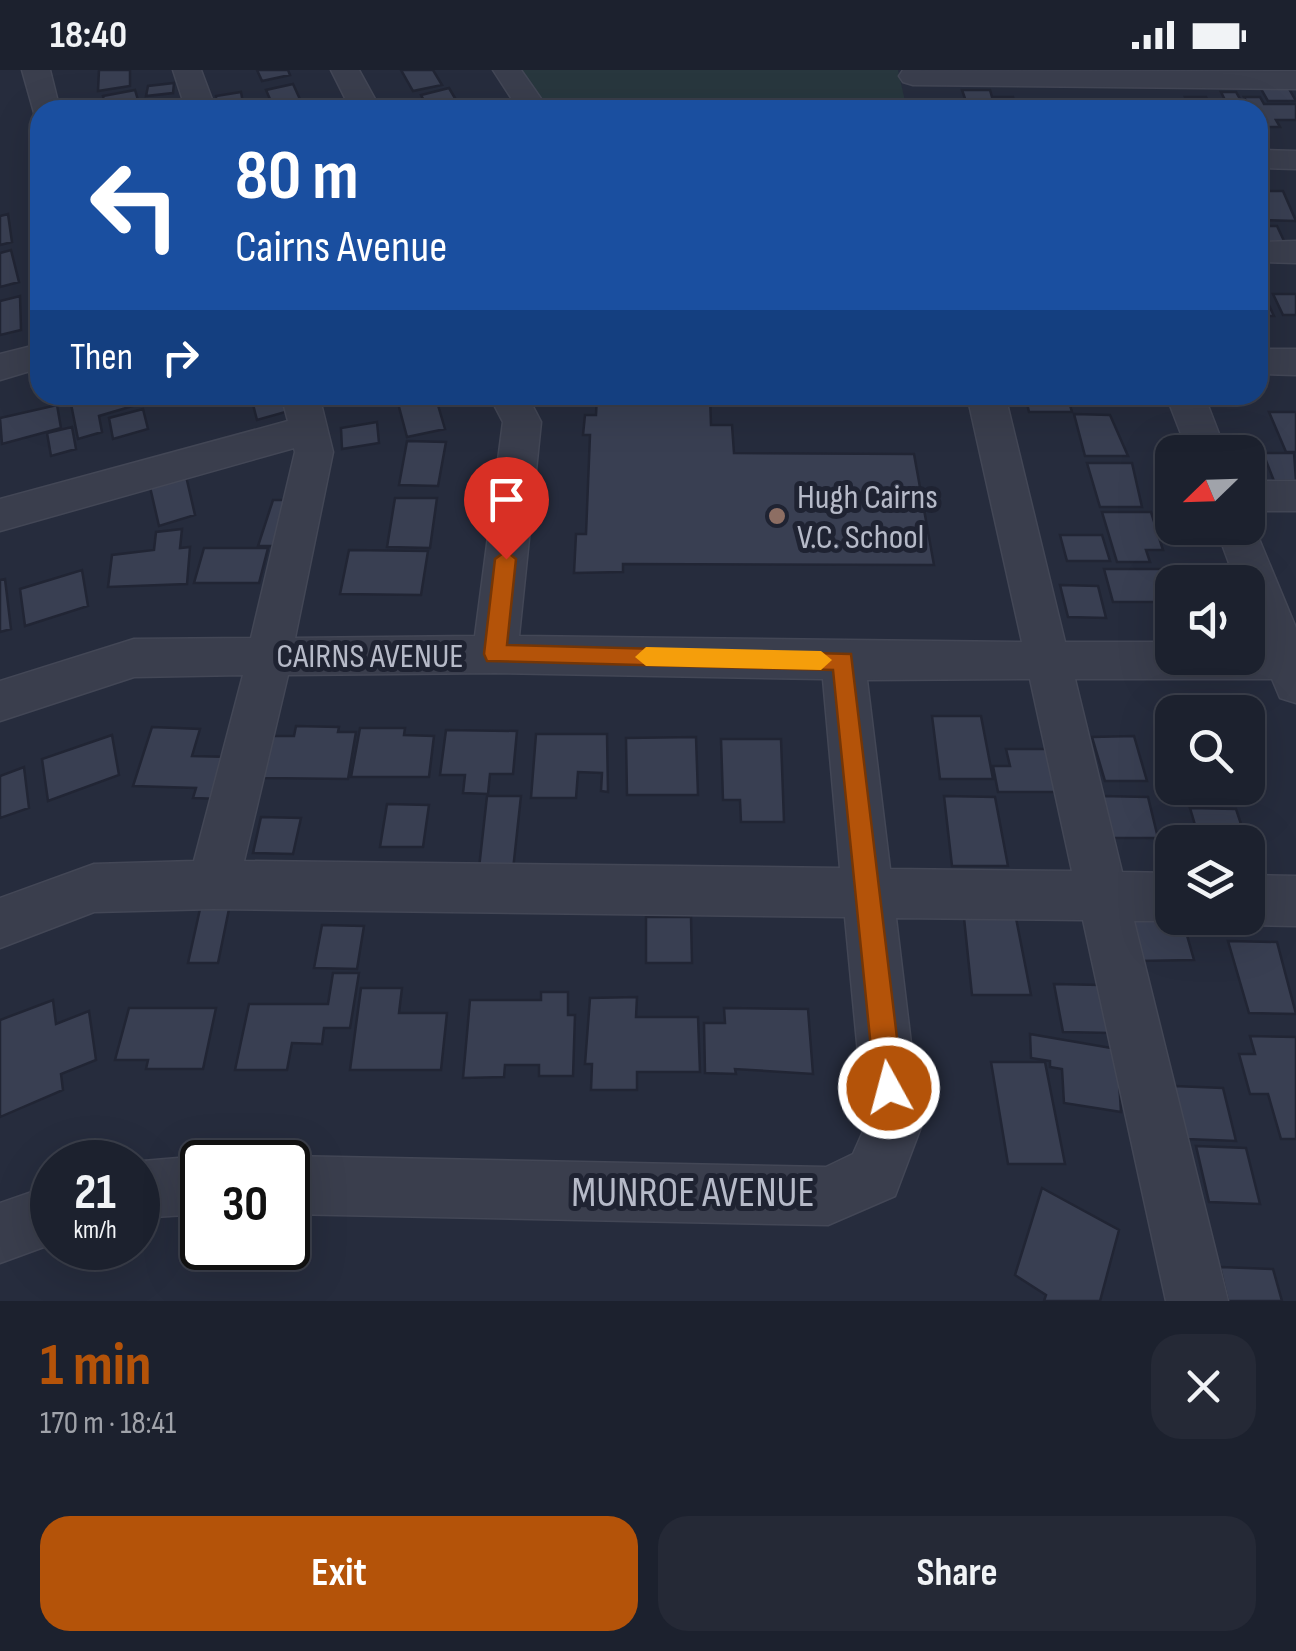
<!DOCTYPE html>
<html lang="en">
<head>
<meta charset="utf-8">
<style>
  body { margin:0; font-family:"Sofia Sans Condensed",sans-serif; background:#252936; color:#f1f3f6; height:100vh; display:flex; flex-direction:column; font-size:38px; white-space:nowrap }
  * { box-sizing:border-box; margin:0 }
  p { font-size:32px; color:#a0a3aa }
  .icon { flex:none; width:55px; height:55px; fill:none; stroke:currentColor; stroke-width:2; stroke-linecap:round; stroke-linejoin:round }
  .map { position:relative; height:1231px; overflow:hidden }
  .side { display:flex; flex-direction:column; background:#1c212e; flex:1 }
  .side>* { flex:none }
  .guide { position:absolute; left:30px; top:30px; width:1238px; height:305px; border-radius:30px; box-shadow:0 10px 40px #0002,0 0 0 2px #3a3e4a; background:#1a4fa0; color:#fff; overflow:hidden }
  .needle { width:65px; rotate:247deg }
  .fabs { position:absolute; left:1155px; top:365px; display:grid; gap:20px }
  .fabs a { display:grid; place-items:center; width:110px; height:110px; border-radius:20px; background:#1c212e; box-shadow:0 10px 40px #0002,0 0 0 2px #3a3e4a; font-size:50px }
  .speed { position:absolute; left:30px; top:1070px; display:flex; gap:20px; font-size:50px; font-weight:700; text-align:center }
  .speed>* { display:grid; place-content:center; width:130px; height:130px; border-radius:50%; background:#1c212e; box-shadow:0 10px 40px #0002,0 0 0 2px #3a3e4a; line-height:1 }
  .speed small { font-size:25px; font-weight:400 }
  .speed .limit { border:5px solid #111; border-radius:15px; background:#fff; color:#111 }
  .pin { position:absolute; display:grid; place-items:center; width:85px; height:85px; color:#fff; margin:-102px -42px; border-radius:50% 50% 50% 0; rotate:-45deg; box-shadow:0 0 10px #0007 }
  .pin .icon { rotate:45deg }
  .me { position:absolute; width:110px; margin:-55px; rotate:353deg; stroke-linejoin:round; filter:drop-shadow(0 0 8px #0008) }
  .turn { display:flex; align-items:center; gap:35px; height:210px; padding:0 40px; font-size:45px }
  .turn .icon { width:130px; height:130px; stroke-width:2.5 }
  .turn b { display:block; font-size:70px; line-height:85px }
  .then { display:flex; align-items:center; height:95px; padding:0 40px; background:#0003; gap:20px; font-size:38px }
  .round { display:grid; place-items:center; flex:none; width:105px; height:105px; border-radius:30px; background:#252936 }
  .summary { display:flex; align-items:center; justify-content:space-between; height:170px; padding:0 40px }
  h1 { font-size:60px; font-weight:700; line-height:75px; color:#b45309 }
  .cta { display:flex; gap:20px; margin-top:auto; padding:20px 40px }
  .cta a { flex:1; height:115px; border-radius:30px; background:#b45309; color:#fff; font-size:40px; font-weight:700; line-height:115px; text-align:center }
  .cta a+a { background:#252936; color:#f1f3f6 }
  .status { display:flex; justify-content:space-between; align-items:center; height:70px; padding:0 50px; background:#1c212e; direction:ltr }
  .status svg { height:28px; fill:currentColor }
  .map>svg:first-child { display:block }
</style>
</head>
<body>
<div class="status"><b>18:40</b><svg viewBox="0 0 49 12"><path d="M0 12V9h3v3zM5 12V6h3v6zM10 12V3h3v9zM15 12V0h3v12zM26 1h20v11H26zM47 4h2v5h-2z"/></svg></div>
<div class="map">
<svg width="1296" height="1231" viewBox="0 0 1296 1231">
  <rect width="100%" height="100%" fill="#262c3d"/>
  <path fill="#28373e" d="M516,0H898L907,40H542Z"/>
  <path fill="#393f52" stroke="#212534" stroke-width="2.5" d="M99,0H130V16L98,21Z
    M257,0H288L290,5L262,11Z
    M401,0H433L442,15L413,21Z
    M174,13L173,23L146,26L148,16Z
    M293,14L304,38L261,40L273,36L266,20Z
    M1260,17H1288L1296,31H1268Z
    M449,18L462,40H429L421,25Z
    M135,20L141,40L106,38L103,26Z
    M962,20H990L992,27H1013L1017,40H969Z
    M241,22L243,33L217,37L216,26Z
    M1221,22H1236L1244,36H1228Z
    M1185,27H1206L1212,39L1237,40H1191Z
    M1244,27H1260L1264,34H1296V50H1276L1280,57H1260L1258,40H1251Z
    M1258,121H1283L1296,151L1258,150Z
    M8,144L12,172L0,175V146Z
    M1258,156H1277L1285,173H1260Z
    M11,180L19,212L0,217V183Z
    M1258,223H1263L1274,246H1258Z
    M1273,224H1296V245H1283Z
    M20,226L21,260L0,265V231Z
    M85,325H130L133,336L99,346L102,362L78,369L70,329Z
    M259,325H284L289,341L257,350L251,327Z
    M435,325L445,359L407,367L398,333Z
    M597,325H710L711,355H732L734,383L914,384L934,495L623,494V502L574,503L576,464H586L590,365H583L585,345H596Z
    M1025,325H1067L1072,342H1029Z
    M1069,325H1109L1111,331H1070Z
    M57,335L61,358L2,374L0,348Z
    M143,339L148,359L113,369L109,348Z
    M1269,342H1296V382H1286Z
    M1074,344L1110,345L1128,386H1085Z
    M377,352L379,373L342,379L341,358Z
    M72,357L76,379L51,386L47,363Z
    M407,371L446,372L438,416L399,415Z
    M1263,383H1294L1296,411H1274Z
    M1087,393H1132L1142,437H1100Z
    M186,406L195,445L159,456L150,417Z
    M395,428H437L430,478L387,477Z
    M273,430H284V476H258Z
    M1102,442H1151L1163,480H1146L1150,492H1117Z
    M182,459L180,478L190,477L187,514L108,517L112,485L154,480L156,462Z
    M1060,465H1102L1110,491H1067Z
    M204,478H268L259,513H194Z
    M349,480L428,481L421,525L340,524Z
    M1104,499H1163L1172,532H1113Z
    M82,500L88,536L25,556L20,519Z
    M5,509L11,559L0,562V510Z
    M1060,515L1098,516L1106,548L1068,547Z
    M932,646H981L993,709H940Z
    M296,656L339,657L338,662H356L348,709L262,708L272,666H294Z
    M152,657L200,659L192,686L232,687L221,729L193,728L196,718L133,716Z
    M360,658H405L404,665L434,666L429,707H351Z
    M446,660L517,661L513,704H490L488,724L463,723L465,705H440Z
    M536,664H607L608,722L601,721L602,703L578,702L576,728H531Z
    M112,665L119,705L48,731L42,689Z
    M1134,666L1147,711H1105L1092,667Z
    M696,667L698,725H627L626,668Z
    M721,669H781L784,752H741L740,730H723Z
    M1006,679H1050L1059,722H998L993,696H1010Z
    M24,697L29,738L0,748V706Z
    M487,726H521L513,800L479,798Z
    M944,726L995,727L1008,796H952Z
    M1101,726L1148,727L1158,768H1112Z
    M387,734L429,735L423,777H380Z
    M1190,738L1236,739L1247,772H1200Z
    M261,747L301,748L293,784L253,783Z
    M200,839H229L218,893H188Z
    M1140,842H1172V848H1182L1194,890L1137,891L1128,857Z
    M646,847H691L692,893H646Z
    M964,848H1016L1031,925H972Z
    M322,855L364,856L357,899L314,898Z
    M1228,871L1277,872L1296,944L1249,943Z
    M333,903H359L350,958H324L322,974L292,973L287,1000H235L249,934H328Z
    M1054,914L1101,915L1111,963L1063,962Z
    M361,918H402L399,943H447L441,1000H350Z
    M541,922H568V945H575L573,1006H539V995H505L504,1007L463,1008L470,930H541Z
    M637,927L636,947H698L700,1002H637V1020H591L592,994H585L590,928Z
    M53,930L56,954L89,941L96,990L61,1004L63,1020L0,1047V950Z
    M129,938H216L203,999H146L148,990H115Z
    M724,938L808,939L813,1004L735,999L736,1004L705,1003L704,953H725Z
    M1030,964L1117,979L1121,1042L1064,1033L1062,999L1050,997V991L1031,988Z
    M1250,966L1296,967V1069H1281L1268,1024H1250L1239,984H1255Z
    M991,992H1045L1065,1094H1008Z
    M1174,1016L1223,1018L1236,1071L1186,1069Z
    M1196,1076L1246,1078L1260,1134L1209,1132Z
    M1042,1118L1119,1160L1100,1231H1044L1046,1225L1015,1205Z
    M1220,1197L1273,1199L1282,1231H1228Z"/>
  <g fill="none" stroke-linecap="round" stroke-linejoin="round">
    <defs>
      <path id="minor" d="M22,0H50L60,40H40V48L35,46Z
        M173,0H201L216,40H186Z
        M331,0H359L381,40H351Z
        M493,0H521L549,40H519Z
        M903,0L1296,1V19L913,15L903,12L899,6Z
        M1258,80L1296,81V99L1258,98Z
        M1296,171V193L1258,192V172Z
        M40,274V298L0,310V284Z
        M1258,279H1296V305L1258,304Z
        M281,325H319L333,382L295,568L475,566L503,352L489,325H527L541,352L519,566L1022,572L967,325H1005L1065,572H1172V588H1248V571H1258L1248,544V512H1236L1216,458H1248V446L1250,447L1296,558V633L1280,628L1272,609H1075L1122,802L1172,803V848H1182L1172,851H1134L1228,1231H1166L1083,850L896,848L921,1057L895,1126L828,1155L288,1144V1092H272L288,1086L826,1097L853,1084L865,1057L845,847L213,839L94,842L0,878V828L94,794L194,791L243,605L134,607L0,651V611L134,569L251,568L295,382L294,378L0,461V429L288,351ZM495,603L823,609L840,798L244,791L288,605ZM1030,609L1072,801L890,799L867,610Z
        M1166,325H1204L1226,382H1188Z
        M1248,411H1296V441H1248Z
        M1248,805L1296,806V856L1248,855L1230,848H1248Z
        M202,1086L218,1092H202V1144L138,1148V1092H131Z
        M52,1115V1174L0,1193V1133Z"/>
    </defs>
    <use href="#minor" stroke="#434756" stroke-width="3"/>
    <use href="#minor" fill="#3a3e4d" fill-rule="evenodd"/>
  </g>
  <path fill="#b45309" stroke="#753606" stroke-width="2.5" d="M506,481L516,489L507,575L851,584L903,1018L899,1028L889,1032L879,1028L875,1018L833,600L487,591L484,584L495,489Z"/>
  <path fill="#f59e0b" d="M646,577L821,581L832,590L821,600L646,596L635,587Z"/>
  <circle fill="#8d6e63" stroke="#1f2332" stroke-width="4" cx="777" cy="446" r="10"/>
  <g text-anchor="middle" stroke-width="10" stroke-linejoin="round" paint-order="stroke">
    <g font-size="35" fill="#b6bac8" stroke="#1f2332" text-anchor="start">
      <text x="797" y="438">Hugh Cairns<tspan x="797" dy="40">V.C. School</tspan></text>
    </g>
    <g font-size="35" fill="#b6bac8" stroke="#1f2332">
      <text x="370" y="597">CAIRNS AVENUE</text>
    </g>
    <g font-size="42" fill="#b6bac8" stroke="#1f2332">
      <text x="693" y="1136">MUNROE AVENUE</text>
    </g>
  </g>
</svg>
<div class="fabs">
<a><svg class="needle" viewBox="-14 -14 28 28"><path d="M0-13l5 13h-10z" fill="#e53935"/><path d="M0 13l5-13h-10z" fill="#a0a3aa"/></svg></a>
<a><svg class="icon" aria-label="sound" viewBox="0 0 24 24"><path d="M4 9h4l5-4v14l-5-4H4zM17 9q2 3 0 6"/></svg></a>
<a><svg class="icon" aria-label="search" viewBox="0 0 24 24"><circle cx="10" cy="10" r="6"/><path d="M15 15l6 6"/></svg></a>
<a><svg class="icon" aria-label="layers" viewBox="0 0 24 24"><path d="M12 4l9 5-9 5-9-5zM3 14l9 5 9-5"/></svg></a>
</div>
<div class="speed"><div>21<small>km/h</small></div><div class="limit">30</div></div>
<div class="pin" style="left:506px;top:489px;background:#d93025"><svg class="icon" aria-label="arrive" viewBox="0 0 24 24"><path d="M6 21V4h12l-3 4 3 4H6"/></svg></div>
<svg class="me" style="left:889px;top:1018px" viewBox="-20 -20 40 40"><circle r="17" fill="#b45309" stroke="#fff" stroke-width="3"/><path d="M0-11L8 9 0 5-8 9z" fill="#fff"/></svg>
<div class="guide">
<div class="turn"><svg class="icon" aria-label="left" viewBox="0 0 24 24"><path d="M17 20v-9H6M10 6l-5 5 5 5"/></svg><div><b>80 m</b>Cairns Avenue</div></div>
<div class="then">Then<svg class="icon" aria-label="right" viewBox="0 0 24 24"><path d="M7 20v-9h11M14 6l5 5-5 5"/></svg></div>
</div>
</div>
<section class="side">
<div class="summary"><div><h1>1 min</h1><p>170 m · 18:41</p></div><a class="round"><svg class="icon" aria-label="close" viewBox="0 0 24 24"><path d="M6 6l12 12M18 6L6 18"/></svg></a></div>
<div class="cta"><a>Exit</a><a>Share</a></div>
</section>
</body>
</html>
